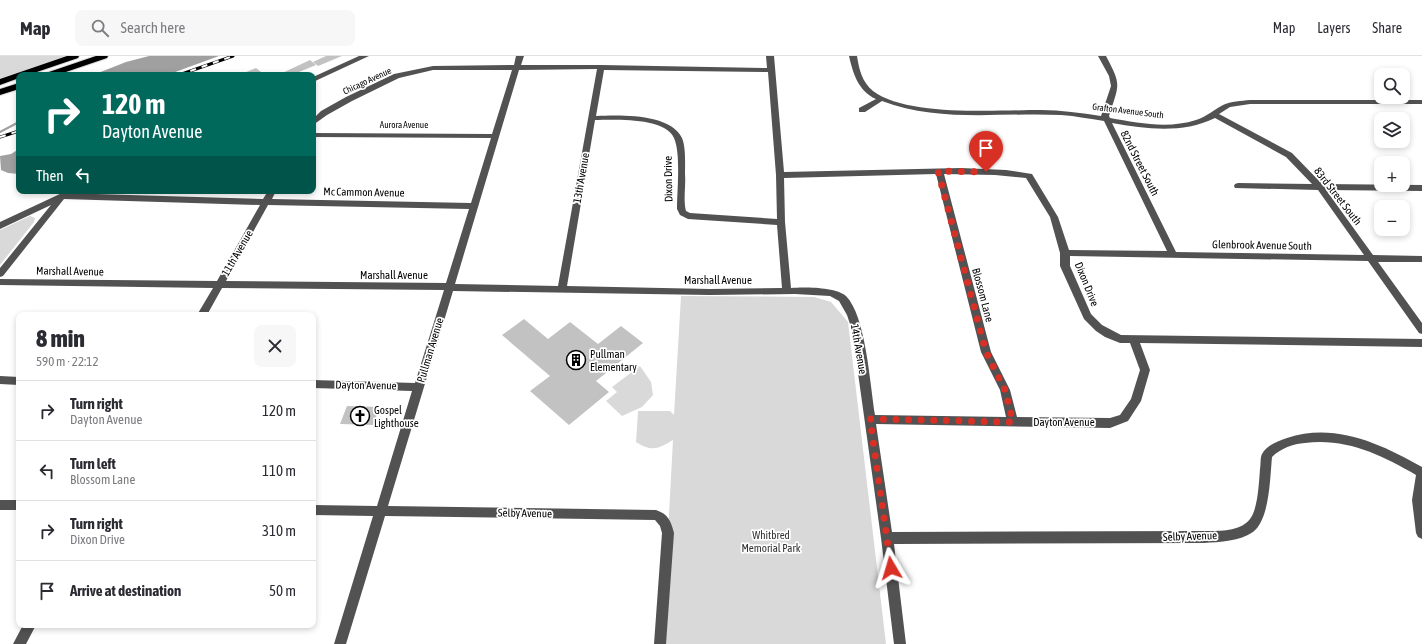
<!DOCTYPE html>
<html lang="en">
<head>
<meta charset="utf-8">
<style>
  body { margin:0; font-family:"Asap Condensed",sans-serif; background:#f7f7f7; color:#2b2b33; height:100vh; display:flex; flex-direction:column; font-size:15px; white-space:nowrap }
  * { box-sizing:border-box; margin:0 }
  p { font-size:13px; color:#7c7c81 }
  .icon { flex:none; width:22px; height:22px; fill:none; stroke:currentColor; stroke-width:2; stroke-linecap:round; stroke-linejoin:round }
  .map { position:relative; flex:1; overflow:hidden }
  .drawer { position:absolute; left:16px; top:256px; width:300px; height:316px; display:flex; flex-direction:column; background:#fff; border-radius:8px; box-shadow:0 2px 6px #0003 }
  .drawer>* { flex:none }
  .banner { position:absolute; left:16px; top:16px; width:300px; height:122px; border-radius:8px; box-shadow:0 2px 6px #0003; background:#00695c; color:#fff; overflow:hidden }
  .tools { position:absolute; left:1374px; top:12px; display:grid; gap:8px }
  .tools a { display:grid; place-items:center; width:36px; height:36px; border-radius:8px; background:#fff; box-shadow:0 2px 6px #0003; font-size:20px }
  .pin { position:absolute; display:grid; place-items:center; width:34px; height:34px; color:#fff; margin:-41px -17px; border-radius:50% 50% 50% 0; rotate:-45deg; box-shadow:0 0 4px #0007 }
  .pin .icon { rotate:45deg }
  .me { position:absolute; width:44px; margin:-22px; rotate:353deg; stroke-linejoin:round; filter:drop-shadow(0 0 3px #0008) }
  .turn { display:flex; align-items:center; gap:14px; height:84px; padding:0 20px; font-size:18px }
  .turn .icon { width:52px; height:52px; stroke-width:2.5 }
  .turn b { display:block; font-size:28px; line-height:34px }
  .then { display:flex; align-items:center; height:38px; padding:0 20px; background:#0003; gap:8px; font-size:15px }
  .round { display:grid; place-items:center; flex:none; width:42px; height:42px; border-radius:8px; background:#f7f7f7 }
  .overview { display:flex; align-items:center; justify-content:space-between; height:68px; padding:0 20px }
  h1 { font-size:24px; font-weight:800; line-height:30px }
  ul { padding:0; list-style:none }
  li { display:flex; align-items:center; gap:12px; height:60px; padding:0 20px; border-top:1px solid #e1e1e2 }
  li div { flex:1 }
  li b { display:block; font-size:15px }
  li em { font-style:normal }
  header { display:flex; align-items:center; gap:24px; box-sizing:border-box; height:56px; padding:0 20px; background:#fff; border-bottom:1px solid #e1e1e2 }
  header strong { font-size:19px }
  nav { display:flex; gap:22px; margin-inline-start:auto; font-size:14px }
  .search { width:280px; height:36px; background:#f7f7f7; display:flex; align-items:center; gap:10px; box-sizing:border-box; padding:0 14px; border-radius:8px; color:#7c7c81; font-size:15px }
  .map>svg:first-child { display:block }
</style>
</head>
<body>
<header>
<strong>Map</strong>
<div class="search"><svg class="icon" aria-label="search" viewBox="0 0 24 24"><circle cx="10" cy="10" r="6"/><path d="M15 15l6 6"/></svg>Search here</div>
<nav><a>Map</a><a>Layers</a><a>Share</a></nav>
</header>
<div class="map">
<svg width="1422" height="588" viewBox="0 0 1422 588">
  <rect width="100%" height="100%" fill="#fff"/>
  <path fill="#d9d9d9" d="M0,0H67L0,23Z
    M30,160L35,162L34,166L0,209V174Z
    M681,240L814,241L831,246L848,266L886,588H662L673,384C658,393 652,396 636,386L638,355H670L674,359Z
    M640,310L651,326L653,339L642,351L622,360L606,345L617,336L612,331Z"/>
  <path fill="#a0a0a0" d="M149,0H219L167,19H93L126,6Z
    M19,93V118L8,117L1,114L0,100L11,98Z"/>
  <g fill="none" stroke-linecap="round" stroke-linejoin="round">
    <path stroke="#a0a0a0" stroke-width="2" d="M0,76L19,66"/>
  </g>
  <path fill="#c2c2c2" d="M326,0H342L318,10L313,6Z
    M310,4L316,9L299,16L303,19H278Z
    M256,12L265,19H239Z
    M524,263L548,283L570,266L598,288L621,270L643,287L596,325L609,336L569,369L530,335L550,320L502,279Z
    M347,350L380,351L373,369L340,368Z"/>
  <g fill="none" stroke-linecap="round" stroke-linejoin="round">
    <defs>
      <path id="highway" d="M67,0H79L78,2L28,19H19V22L0,29V23Z
        M96,0H108L107,2L57,19H45L46,17Z
        M19,27V33L0,39V33Z"/>
    </defs>
    <use href="#highway" stroke="#dbdbdb" stroke-width="2"/>
    <path fill="#525252" fill-rule="evenodd" d="M359,0H369L313,26V21Z
      M516,0H524L521,9H601L767,12L766,0H774L784,116L961,112L1006,114L1032,118L1058,161L1069,194L1167,195L1104,65C1090,63 1076,60 1061,59C1002,56 939,67 882,45L865,56H859V52L876,43C858,35 853,17 849,0H857C859,13 862,26 873,35C907,61 998,54 1041,54C1061,54 1081,57 1101,60L1111,30L1109,20L1098,0H1106C1122,30 1119,28 1109,60L1110,62C1138,67 1168,73 1196,64C1208,60 1213,54 1223,49C1231,45 1241,45 1250,44H1422V48H1250L1230,51L1219,58L1292,97L1322,128L1422,129V135L1326,134L1373,199L1422,200V206H1378L1422,267V278L1419,277L1368,205L1070,200V210L1091,258L1102,269L1121,279L1422,283V291L1140,287L1150,314L1141,345L1128,365L1110,372L876,368L892,476L1204,475C1218,475 1240,476 1250,463C1258,453 1259,426 1260,413C1261,408 1260,402 1262,398C1267,389 1278,385 1287,382C1335,366 1381,388 1422,411V483L1418,481L1416,477L1412,444L1416,419C1381,399 1347,382 1305,387C1293,388 1281,392 1272,401C1270,421 1270,463 1253,476C1240,485 1220,486 1204,487L894,488L906,588H894L881,482L852,274L847,259L839,245L830,240L795,238L710,239L453,235L388,450L656,454C668,458 671,465 674,477L666,588H654L662,477L660,470L655,464L385,460L346,588H334L373,460L313,459V449L377,450L412,335L313,332V324L415,327L444,234L222,232L207,259H197L213,232L0,229V223L217,225L260,149L64,143L3,220L0,221V212L51,149L0,173V166L62,137L263,143L268,135H276L272,143L471,147L491,82L313,81V77L492,78L512,14H433L399,22L352,45L327,59L313,69V63L321,55L346,41L394,18L433,10L514,9ZM597,13L558,230L455,228L519,14ZM604,14L768,16L776,119L777,163L690,157L686,155C683,145 686,129 685,118C685,107 686,92 682,82C670,57 619,59 596,60ZM1215,62L1286,101L1312,128L1238,127L1235,128L1234,130L1235,132L1318,134L1364,199L1176,196L1112,67C1147,73 1182,78 1215,62ZM595,64C614,64 665,61 674,82C681,98 677,135 677,153L680,159L688,163L777,169L782,232L710,233L567,230ZM936,118L981,296L1000,334L1006,361L875,359C870,329 866,260 846,240C836,231 804,231 791,232L785,166L784,122ZM944,118L995,119L1026,122L1050,161L1060,197V210L1084,263L1096,275L1105,281L1120,287H1130L1140,314L1131,343L1120,359L1110,362L1017,361L1010,334L991,296ZM268,149L469,153L446,227L226,225Z
      M0,320L19,321V329L0,328Z
      M0,444H19V454H0Z
      M23,569H36L26,588H13Z"/>
    <use href="#highway" fill="#000" fill-rule="evenodd"/>
    <defs>
      <path id="rail" d="M179,19L233,0
        M0,81L19,75"/>
    </defs>
    <use href="#rail" stroke="#000" stroke-width="3"/>
    <use href="#rail" stroke="#fff" stroke-width="2" stroke-dasharray="6" stroke-linecap="butt"/>
  </g>
  <g fill="none" stroke-linecap="round" stroke-linejoin="round">
    <path stroke="#d93025" stroke-width="7" stroke-dasharray="0 12.6" d="M891,512L870,363L1013,366L1005,334L986,296L938,115L986,116"/>
  </g>
  <defs>
    <symbol id="building-ring" viewBox="-11 -11 22 22"><circle r="9.5" fill="#fff" stroke="#000" stroke-width="1.5"/><path d="M-4-6H4V6H1V3H-1V6H-4ZM-2.5-4.3h1.7v1.8h-1.7ZM.8-4.3h1.7v1.8H.8ZM-2.5-1h1.7V.8h-1.7ZM.8-1h1.7V.8H.8Z" fill="#000"/></symbol>
    <symbol id="church-ring" viewBox="-11 -11 22 22"><circle r="9.5" fill="#fff" stroke="#000" stroke-width="1.5"/><path d="M-1.2-6h2.4v3.5h3.3v2.4h-3.3V6h-2.4V-.1h-3.3v-2.4h3.3Z" fill="#000"/></symbol>
  </defs>
  <g fill-rule="evenodd">
    <use href="#building-ring" x="565" y="293" width="22" height="22"/>
    <use href="#church-ring" x="349" y="349" width="22" height="22"/>
  </g>
  <g text-anchor="middle" stroke-width="3.5" stroke-linejoin="round" paint-order="stroke">
    <g font-size="9" fill="#000" stroke="#fff">
      <text transform="translate(367 25) rotate(-25)" y="3">Chicago Avenue</text>
      <text transform="translate(1128 55) rotate(7)" y="3">Grafton Avenue South</text>
      <text x="404" y="72">Aurora Avenue</text>
    </g>
    <g font-size="11" fill="#000" stroke="#fff">
      <text transform="translate(1140 107) rotate(63)" y="4">82nd Street South</text>
      <text transform="translate(581 122) rotate(-80)" y="4">13th Avenue</text>
      <text transform="translate(668 123) rotate(-91)" y="4">Dixon Drive</text>
      <text transform="translate(364 136) rotate(1)" y="4">Mc Cammon Avenue</text>
      <text transform="translate(1338 140) rotate(52)" y="4">83rd Street South</text>
      <text transform="translate(1262 189) rotate(1)" y="4">Glenbrook Avenue South</text>
      <text transform="translate(237 197) rotate(-60)" y="4">11th Avenue</text>
      <text transform="translate(70 215) rotate(1)" y="4">Marshall Avenue</text>
      <text x="394" y="223">Marshall Avenue</text>
      <text x="718" y="228">Marshall Avenue</text>
      <text transform="translate(1087 228) rotate(68)" y="4">Dixon Drive</text>
      <text transform="translate(983 239) rotate(75)" y="4">Blossom Lane</text>
      <text transform="translate(859 293) rotate(80)" y="4">14th Avenue</text>
      <text transform="translate(430 294) rotate(-73)" y="4">Pullman Avenue</text>
      <text transform="translate(366 329) rotate(1)" y="4">Dayton Avenue</text>
      <text x="1064" y="370">Dayton Avenue</text>
      <text transform="translate(525 457) rotate(1)" y="4">Selby Avenue</text>
      <text transform="translate(1190 480) rotate(-2)" y="4">Selby Avenue</text>
    </g>
    <g font-size="11" fill="#000" stroke="#fff" text-anchor="start">
      <text x="590" y="302">Pullman<tspan x="590" dy="13">Elementary</tspan></text>
      <text x="374" y="358">Gospel<tspan x="374" dy="13">Lighthouse</tspan></text>
    </g>
    <g font-size="11" fill="#303030" stroke="#fff">
      <text x="771" y="483">Whitbred<tspan x="771" dy="13">Memorial Park</tspan></text>
    </g>
  </g>
</svg>
<div class="tools">
<a><svg class="icon" aria-label="search" viewBox="0 0 24 24"><circle cx="10" cy="10" r="6"/><path d="M15 15l6 6"/></svg></a>
<a><svg class="icon" aria-label="layers" viewBox="0 0 24 24"><path d="M12 4l9 5-9 5-9-5zM3 14l9 5 9-5"/></svg></a>
<a>+</a>
<a>−</a>
</div>
<div class="pin" style="left:986px;top:116px;background:#d93025"><svg class="icon" aria-label="arrive" viewBox="0 0 24 24"><path d="M6 21V4h12l-3 4 3 4H6"/></svg></div>
<svg class="me" style="left:891px;top:512px" viewBox="-20 -20 40 40"><path d="M0-17L14 15 0 8-14 15z" fill="#d93025" stroke="#fff" stroke-width="4"/></svg>
<div class="banner">
<div class="turn"><svg class="icon" aria-label="right" viewBox="0 0 24 24"><path d="M7 20v-9h11M14 6l5 5-5 5"/></svg><div><b>120 m</b>Dayton Avenue</div></div>
<div class="then">Then<svg class="icon" aria-label="left" viewBox="0 0 24 24"><path d="M17 20v-9H6M10 6l-5 5 5 5"/></svg></div>
</div>
<section class="drawer">
<div class="overview"><div><h1>8 min</h1><p>590 m · 22:12</p></div><a class="round"><svg class="icon" aria-label="close" viewBox="0 0 24 24"><path d="M6 6l12 12M18 6L6 18"/></svg></a></div>
<ul>
<li><svg class="icon" aria-label="right" viewBox="0 0 24 24"><path d="M7 20v-9h11M14 6l5 5-5 5"/></svg><div><b>Turn right</b><p>Dayton Avenue</p></div><em>120 m</em></li>
<li><svg class="icon" aria-label="left" viewBox="0 0 24 24"><path d="M17 20v-9H6M10 6l-5 5 5 5"/></svg><div><b>Turn left</b><p>Blossom Lane</p></div><em>110 m</em></li>
<li><svg class="icon" aria-label="right" viewBox="0 0 24 24"><path d="M7 20v-9h11M14 6l5 5-5 5"/></svg><div><b>Turn right</b><p>Dixon Drive</p></div><em>310 m</em></li>
<li><svg class="icon" aria-label="arrive" viewBox="0 0 24 24"><path d="M6 21V4h12l-3 4 3 4H6"/></svg><div><b>Arrive at destination</b></div><em>50 m</em></li>
</ul>
</section>
</div>
</body>
</html>
